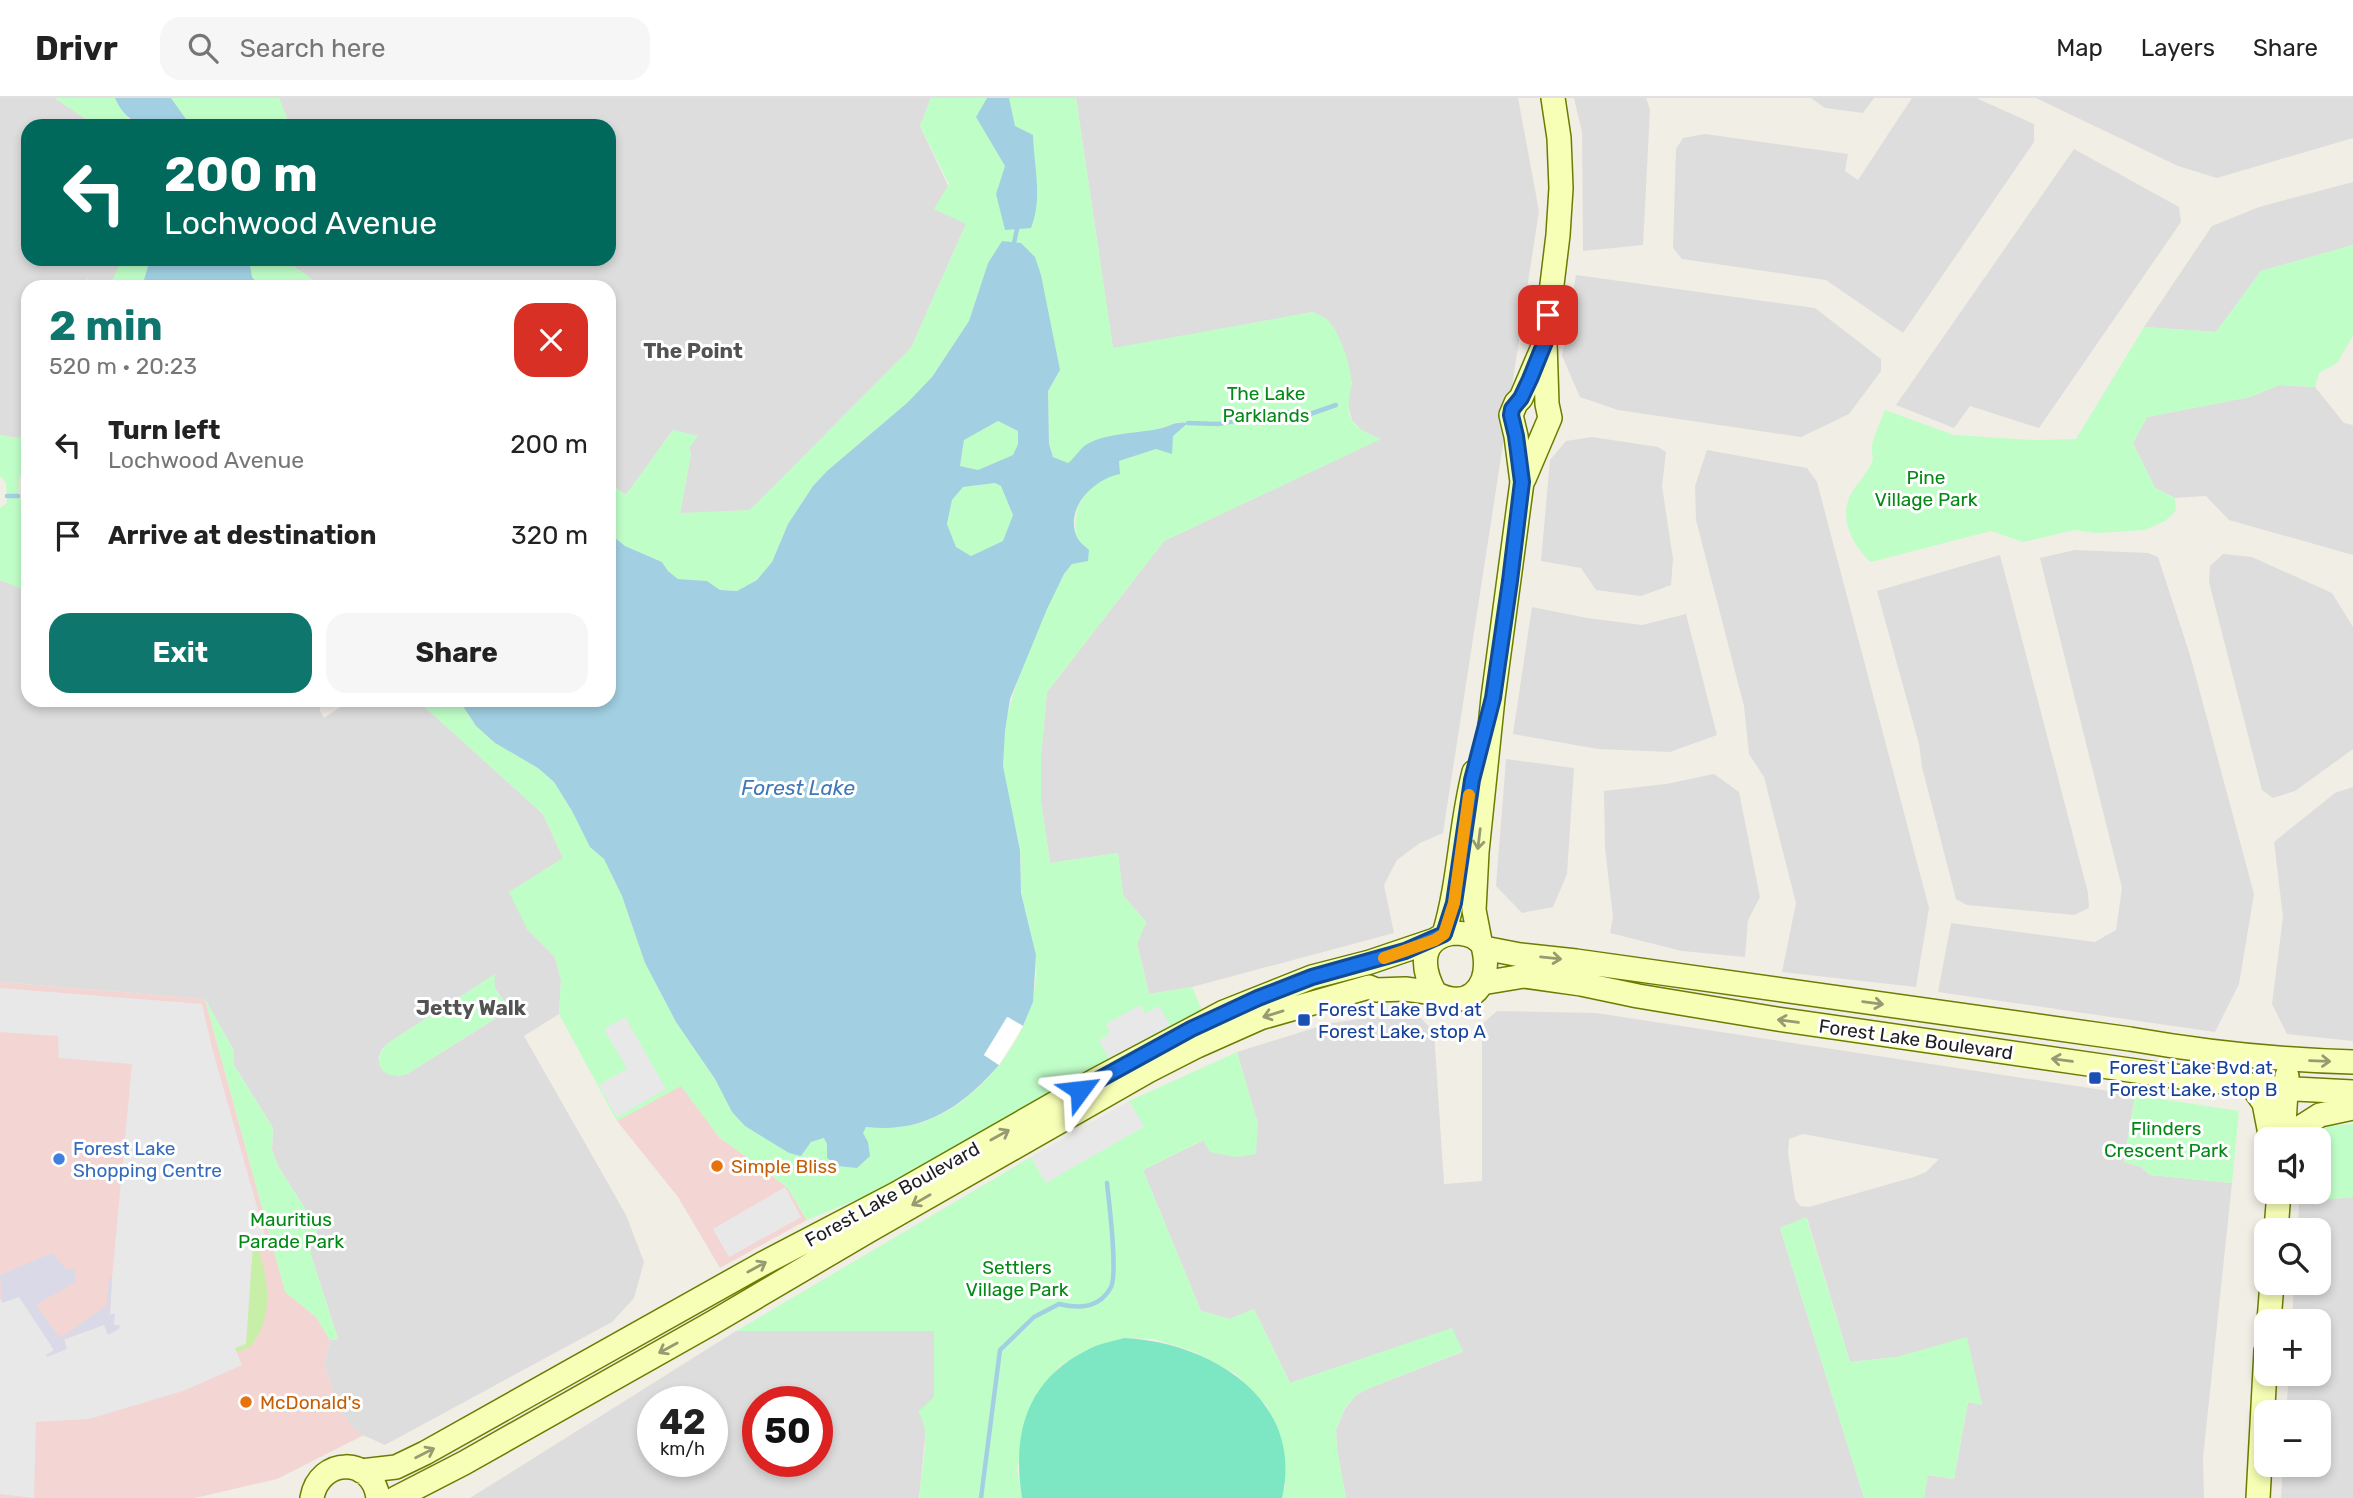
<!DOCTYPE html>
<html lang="en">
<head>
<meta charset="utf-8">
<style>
  body { margin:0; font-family:Rubik,sans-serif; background:#f6f6f6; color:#222; height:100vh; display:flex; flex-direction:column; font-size:26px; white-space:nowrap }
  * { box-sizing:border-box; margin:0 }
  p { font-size:23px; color:#767676 }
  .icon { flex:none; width:38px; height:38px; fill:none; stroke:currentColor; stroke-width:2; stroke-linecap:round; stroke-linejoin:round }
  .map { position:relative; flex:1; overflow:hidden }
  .side { position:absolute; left:21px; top:182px; width:595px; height:427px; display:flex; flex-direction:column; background:#fff; border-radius:21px; box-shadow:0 4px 10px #0003 }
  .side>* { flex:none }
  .guide { position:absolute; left:21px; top:21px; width:595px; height:147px; border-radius:21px; box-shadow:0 4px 10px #0003; background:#00695c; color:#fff; overflow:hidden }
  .fabs { position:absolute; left:2254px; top:1029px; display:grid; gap:14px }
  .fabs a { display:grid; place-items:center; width:77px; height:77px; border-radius:14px; background:#fff; box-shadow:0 4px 10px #0003; font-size:35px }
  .speed { position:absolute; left:637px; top:1288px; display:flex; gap:14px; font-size:35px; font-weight:700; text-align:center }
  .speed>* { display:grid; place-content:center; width:91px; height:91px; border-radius:50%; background:#fff; box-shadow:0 4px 10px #0003; line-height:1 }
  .speed small { font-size:18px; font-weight:400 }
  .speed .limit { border:10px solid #d22; background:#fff; color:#111 }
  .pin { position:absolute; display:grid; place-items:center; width:60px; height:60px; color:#fff; margin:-30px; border-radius:14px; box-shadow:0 4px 10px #0006 }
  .me { position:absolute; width:77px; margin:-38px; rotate:60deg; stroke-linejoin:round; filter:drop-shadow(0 0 5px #0008) }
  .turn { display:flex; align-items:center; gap:24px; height:147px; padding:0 28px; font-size:32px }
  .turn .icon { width:91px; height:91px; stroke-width:2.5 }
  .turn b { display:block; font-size:49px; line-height:60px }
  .round { display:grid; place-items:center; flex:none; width:74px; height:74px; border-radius:21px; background:#f6f6f6 }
  .head { display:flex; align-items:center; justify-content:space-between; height:119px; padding:0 28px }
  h1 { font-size:42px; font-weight:700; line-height:52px; color:#0f766e }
  .cta { display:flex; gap:14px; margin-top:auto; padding:14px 28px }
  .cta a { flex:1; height:80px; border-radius:21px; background:#0f766e; color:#fff; font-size:28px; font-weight:700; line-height:80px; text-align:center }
  .cta a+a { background:#f6f6f6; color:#222 }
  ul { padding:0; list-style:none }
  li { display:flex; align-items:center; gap:21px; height:91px; padding:0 28px }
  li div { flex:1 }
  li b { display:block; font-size:26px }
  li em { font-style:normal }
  header { display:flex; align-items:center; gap:42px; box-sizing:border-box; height:98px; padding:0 35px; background:#fff; border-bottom:2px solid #e0e0e0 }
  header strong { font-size:33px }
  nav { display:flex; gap:38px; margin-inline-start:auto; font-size:24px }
  .search { width:490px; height:63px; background:#f6f6f6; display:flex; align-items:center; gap:18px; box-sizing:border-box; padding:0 24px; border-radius:21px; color:#767676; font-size:26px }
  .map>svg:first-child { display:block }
</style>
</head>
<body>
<header>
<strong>Drivr</strong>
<div class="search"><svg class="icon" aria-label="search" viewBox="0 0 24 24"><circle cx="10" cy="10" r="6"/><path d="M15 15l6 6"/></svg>Search here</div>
<nav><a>Map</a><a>Layers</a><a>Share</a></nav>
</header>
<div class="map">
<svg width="2353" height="1400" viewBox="0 0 2353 1400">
  <rect width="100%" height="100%" fill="#f1eee5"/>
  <path fill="#dedddd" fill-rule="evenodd" d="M0,0H55L96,28H28V161H122V164L109,189H101L87,181L83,189H28V336L17,340L0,337Z
    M279,0H931L920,28L966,126L911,250L750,412L680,416L691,355L689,350L697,338L673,332L626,397L609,385V189H323L283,161H609V28H290Z
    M1076,0H1518L1539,113L1443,735L1420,745L1397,762L1384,787L1394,835L1192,889L1149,896L1137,845L1146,824L1123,797L1118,755L1050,765L1041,704V657L1047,594L1164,443L1380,341L1361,332L1352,322L1347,303L1352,285L1313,214L1113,251Z
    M1574,0H1646L1650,12L1643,147L1583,153L1582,34Z
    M1811,0H1874L1863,15L1825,10Z
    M1912,0H1976L2034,26V44L1903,235L1826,182L1682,161L1673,150L1676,51L1683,40L1705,36L1848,56L1845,73L1858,82Z
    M2036,0H2353V40L2217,80L2178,68Z
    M2074,51L2179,109L2181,124L2039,330L1970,308L1954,330L1896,307Z
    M2353,84V147L2261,173L2216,234L2144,229L2212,128L2259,109Z
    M1576,177L1815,210L1881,261V273L1849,316L1801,339L1618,312L1580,299L1562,258Z
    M2279,287L2315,289L2344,325L2353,327V457L2229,422L2206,398L2175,400L2155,390L2133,345L2147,319L2250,299Z
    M1592,339L1658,349L1666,354L1662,388L1673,461L1671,487L1641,498L1596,492L1581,470L1541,463L1550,362L1566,343Z
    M1707,352L1807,370L1817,384L1929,810L1916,889L1782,874L1796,805L1764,679L1749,656L1744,608L1696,422L1695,388Z
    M2075,452L2148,455L2158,459L2190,557L2254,796L2239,886L2215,934L1938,894L1951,825L2095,844L2116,832L2122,790L2040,460Z
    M2223,456L2252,459L2332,495L2353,529V651L2295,693L2273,700L2262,692L2209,484L2210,468Z
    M2000,457L2088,795L2089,810L2074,817L1967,807L1956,801L1922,669L1919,646L1877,493Z
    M0,482L28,493V602H320V613L324,620L351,602H417L543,716L563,760L527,831L555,859L561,882L559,916L524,938L626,1117L644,1164L634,1200L612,1224L385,1347L356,1334L337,1307L324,1265L330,1242L338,1241L311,1157V1147L318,1131L278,1068L272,1052L273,1030L234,967V953L205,901L0,884ZM494,877V889L503,902L514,909L407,976L398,978L378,961L382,951L388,945Z
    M1532,509L1587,520L1642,527L1686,516L1717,637L1670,654L1598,651L1513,636Z
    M1506,661L1574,670L1567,776L1553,809L1522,815L1496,788Z
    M1714,676L1739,694L1760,799L1748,822L1745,859L1682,853L1610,835L1613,819L1605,750L1604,693L1666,686Z
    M2353,689V943L2287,936L2272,906L2283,819L2274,744L2335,695Z
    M1497,913L1596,915L2135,997L2124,1064L2141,1069L2150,1077L2232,1085L2203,1360L2204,1400H1924L1927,1377L1954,1381L1968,1304L1982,1306L1966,1240L1897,1259L1850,1264L1807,1120L1780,1130L1864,1400H1346L1337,1352L1336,1332L1345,1311L1356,1297L1372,1289L1462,1254L1452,1231L1290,1285L1254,1211L1230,1221L1201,1213L1143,1072L1204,1042L1258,1026L1237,954L1330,925L1415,914L1434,934L1444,1086L1482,1083V926ZM1803,1036L1938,1061V1062L1926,1074L1914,1079L1809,1109L1800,1108L1795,1101L1788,1054L1789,1041Z
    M2353,1099V1400H2281L2283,1367H2319V1314H2286L2289,1276H2319V1223H2292L2294,1185H2319V1132H2298L2299,1104Z
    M736,1233H935V1299L923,1320L926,1331L919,1400H470ZM653,1304H712V1363H653ZM758,1304H817V1363H758Z"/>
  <path fill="#f3d6d3" d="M0,884L205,901L285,1193L316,1219L330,1242L324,1265L337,1307L356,1333L364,1337L277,1381L195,1400H0Z
    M681,987L719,1039L787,1089L807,1122L720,1170L678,1099L617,1023Z"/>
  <path fill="#c7efa8" d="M254,1135C266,1173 278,1215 250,1249L107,1303Z"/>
  <path fill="#c0fec8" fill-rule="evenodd" d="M55,0H115L128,21L143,28H96Z
    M171,0H279L290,28H191Z
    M931,0H1076L1113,250L1313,214C1317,216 1323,218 1327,221C1339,232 1353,271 1351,287C1350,299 1345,312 1353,324C1360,333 1371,337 1381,341L1164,443L1047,594L1041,657V704L1050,765L1118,755L1123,797L1146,824L1137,846L1149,896L1192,889L1202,912L875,1094L807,1122L787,1089L719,1039L681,988L617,1023L559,916L561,882L555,859L527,831L509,794L563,760L543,716L417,602H459L476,628L495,645L538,670L554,684L572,713L590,748L604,761L622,798L645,865L676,924L715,981L732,1014L745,1028L801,1058L811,1044L825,1040L827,1046L868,1044L863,1035L866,1029C907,1034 942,1022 973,994C1011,962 1043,907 1035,855C1032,836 1026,817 1022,798C1019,783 1022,767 1020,751C1016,723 1005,696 1003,668C1000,621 1019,579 1036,536C1045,515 1053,492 1066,474C1072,465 1080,459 1088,452L1077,440L1075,426L1078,408L1090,390L1105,379L1119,363L1156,351L1187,326L1179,324L1079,356L1068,366L1053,359L1049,346L1048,293L1060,272L1002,143L988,165L969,223L932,279L907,305L827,373L813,388L788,426L772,464L757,482L738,493L720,492L707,483L678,481L668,473L662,464L625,448L609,435V385L626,397L673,332L698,338L689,350L691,355L680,415L750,412L911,250L966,126L934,111L949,86L920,28ZM627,971L617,1019L599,987Z
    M2353,147V238L2337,265L2319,275L2315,289L2279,287L2250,299L2147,319L2133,345L2155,390L2175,400L2176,413L2165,423L2145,432L2097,435L2074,432L2023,444L1991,433L1871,464C1853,449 1838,419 1851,396C1857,385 1867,376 1872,364C1874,359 1871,354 1872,348C1874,336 1881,323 1885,312L1954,337L2035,342L2076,341L2144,229L2216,234L2261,173Z
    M122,161H150L142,189H109Z
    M249,161H283L323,189H261L252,179Z
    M998,323L1018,333V346L1013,357L978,372L960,368L964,342Z
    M28,336V369L19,378L18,398L28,412V493L0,482V410L7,405L6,385L0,378V337L17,340Z
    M995,385L1001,388L1013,417L1004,443L971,458L956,449L947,426L952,402L963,389Z
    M495,876C493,895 498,900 515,908L407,976C382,983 369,964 388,945Z
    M205,901L234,953V967L273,1030L272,1052L278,1068L318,1131L311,1147V1157L338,1241L330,1242L316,1219L285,1194Z
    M1237,954L1258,1026L1256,1056L1235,1059L1210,1054L1203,1042L1143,1072L1201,1213L1230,1221L1254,1211L1290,1285L1452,1230L1463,1253L1372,1289L1356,1297L1345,1310L1336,1332L1337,1352L1346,1400H1282L1285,1388L1268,1309L1236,1276L1195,1254L1154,1241L1124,1240L1091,1250L1061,1267L1037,1294L1017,1370L1022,1400H920C919,1375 934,1333 918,1314L934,1299V1233H736L1031,1059L1046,1084L1143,1029L1129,1003Z
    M2135,997L2239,1013L2232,1085L2150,1077L2141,1069L2124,1064Z
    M2353,1026V1099L2299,1104L2300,1094H2319V1041H2309L2329,1028Z
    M1806,1119L1850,1264L1897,1259L1967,1239L1982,1307L1968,1304L1954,1381L1928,1377L1924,1400H1864L1780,1130Z"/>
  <path fill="#7de6c3" d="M1124,1240C1210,1244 1305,1301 1282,1400H1022C1012,1335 1026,1282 1089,1251C1099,1246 1113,1243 1124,1240Z"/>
  <path fill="#e8e8e8" d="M0,890L202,906L212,950L265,1137L253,1147L246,1246L235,1250L242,1267L183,1293L89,1321L36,1324L34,1400L0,1396V1200L2,1204L19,1198L54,1252L67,1251L64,1242L104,1227H114L110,1216L112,1180L132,966L59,960L58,938L0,934Z
    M1140,907L1145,915L1159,908L1170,927L1109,961L1099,942L1110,936L1106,926Z
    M625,919L666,991L617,1019L599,987L627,971L604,931Z
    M1129,1003L1144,1028L1046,1085L1031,1059Z
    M785,1089L801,1119L729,1159L713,1131Z"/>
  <path fill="#dad9e7" d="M52,1155L66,1171L75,1172V1184L36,1207L60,1240L107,1207L109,1179L112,1180L110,1216H115L114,1227H120L119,1231L108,1237L104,1227L64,1241L67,1251L47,1259L46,1257L54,1252L19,1199L2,1205L0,1177Z"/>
  <path fill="#a2d0e2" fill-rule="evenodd" d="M115,0H171L191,28C158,28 131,36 115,0Z
    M987,0H1009L1015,28L1033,37C1034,69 1043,100 1031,130L1005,132L996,96L1005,68L976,19Z
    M1002,143L1021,145L1035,159L1041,177L1060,272L1048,293L1049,346L1053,359L1068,365C1075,360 1080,350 1087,346C1110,334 1137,336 1162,330C1172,327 1177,323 1188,325L1173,338L1172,356L1156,351L1119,363L1120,376C1094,381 1064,410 1077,439C1079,444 1085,448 1089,452L1088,463L1072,466L1064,476L1047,511L1010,601L1005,633L1003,668L1020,752L1021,795L1036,857L1033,904L1023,928L1008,919L984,957L999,967C963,1008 924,1036 866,1029L863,1035L868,1044L870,1058L857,1070L837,1068L827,1060V1046L824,1040L811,1044L801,1058L789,1055L745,1028L732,1014L715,981L676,924L645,865L622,798L604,761L590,749L572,713L554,684L538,670L495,645L476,628L459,602H609V435L625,448L662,464L668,473L678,481L707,483L720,492L737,493L757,482L772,464L788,426L813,388L827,373L907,305L932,279L969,223L988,165ZM998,323L1018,333V346L1013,357L978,372L960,368L964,342ZM995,385L1001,388L1013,417L1003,443L971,458L956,449L947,426L952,402L963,389Z
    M150,161H249L252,179L261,189H142Z"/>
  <path fill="#fff" d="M1007,919L1023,928L999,967L984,957Z"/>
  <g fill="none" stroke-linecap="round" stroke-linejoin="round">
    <path stroke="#a2d0e2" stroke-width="4.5" d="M1014,145L1017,131
      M1188,325L1218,326L1286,314L1310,316L1336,307
      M7,398H18
      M981,1400L1000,1252L1034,1219L1059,1206C1079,1211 1100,1210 1111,1189C1118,1174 1109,1105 1107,1085"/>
    <defs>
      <path id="secondary" d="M1524,381L1550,320L1547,306L1545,244L1558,137L1561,90L1559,40L1553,0
        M1453,835C1462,835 1473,837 1479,843C1484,847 1484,853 1485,858C1489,892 1466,912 1435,895C1421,870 1419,840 1453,835Z
        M1444,836C1460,783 1460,728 1474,674
        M1480,843L1474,812L1477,754L1493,600L1522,384L1516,338L1511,317L1516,305L1521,300L1545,244
        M1484,850L1520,857L1576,863L2130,941C2204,954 2278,962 2353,964
        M1482,885L1524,878L1581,886L1638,898L1777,921L2157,976L2275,990L2353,994
        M2251,987L2264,1005L2271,1041
        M2284,1037L2298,1031L2320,1017L2353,1010
        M2283,1041L2287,978
        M2276,1132L2279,1094
        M2269,1223L2272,1185
        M361,1373L396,1369L425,1355L762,1166L896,1096L1094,983L1224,914L1312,879L1370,864L1435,842
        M312,1400C319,1359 373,1358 378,1400
        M396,1400L464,1365L712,1225L868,1133L1148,973L1197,948L1260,920L1369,889L1376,892L1405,891L1435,895
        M2258,1400L2266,1253"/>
    </defs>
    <use href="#secondary" stroke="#6a7d00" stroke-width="26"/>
    <use href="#secondary" stroke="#f7ffb6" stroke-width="23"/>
  </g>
  <defs><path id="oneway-shaft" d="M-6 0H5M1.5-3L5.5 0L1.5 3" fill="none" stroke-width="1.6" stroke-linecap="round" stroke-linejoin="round" transform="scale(1.75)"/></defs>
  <g stroke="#969b72">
    <use href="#oneway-shaft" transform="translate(1479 741) rotate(97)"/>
    <use href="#oneway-shaft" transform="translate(1551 860) rotate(6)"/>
    <use href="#oneway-shaft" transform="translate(1873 905) rotate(8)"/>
    <use href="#oneway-shaft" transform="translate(1273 916) rotate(163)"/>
    <use href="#oneway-shaft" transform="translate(1788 923) rotate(-172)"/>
    <use href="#oneway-shaft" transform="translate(2062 962) rotate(-172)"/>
    <use href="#oneway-shaft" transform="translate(2320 963) rotate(2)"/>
    <use href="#oneway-shaft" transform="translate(1000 1037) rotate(-29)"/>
    <use href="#oneway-shaft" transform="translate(921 1102) rotate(150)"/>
    <use href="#oneway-shaft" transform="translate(757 1169) rotate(-29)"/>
    <use href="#oneway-shaft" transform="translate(668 1250) rotate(151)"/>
    <use href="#oneway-shaft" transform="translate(425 1355) rotate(-27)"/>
  </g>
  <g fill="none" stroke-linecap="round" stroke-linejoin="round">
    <defs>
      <path id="route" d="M1080,992L1191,931L1258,900L1312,879L1405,853L1444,836L1454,805L1472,682L1493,600L1510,483L1522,384L1516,338L1511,317L1512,311L1521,300L1530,281L1545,244L1548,217"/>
    </defs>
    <use href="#route" stroke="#114b97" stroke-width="18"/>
    <use href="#route" stroke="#1a73e8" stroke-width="12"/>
    <path stroke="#f59e0b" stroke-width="12" d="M1384,860L1435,842L1444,836L1454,805L1469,697"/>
  </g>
  <g fill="#1a4fb4" stroke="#fff" stroke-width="2.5">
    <rect x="1297" y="915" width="14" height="14" rx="3.5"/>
    <rect x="2088" y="973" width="14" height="14" rx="3.5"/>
  </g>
  <circle fill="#3f7fe0" stroke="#fff" stroke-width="2.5" cx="59" cy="1061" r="7"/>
  <g fill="#e8710a" stroke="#fff" stroke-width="2.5">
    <circle cx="717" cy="1068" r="7"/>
    <circle cx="246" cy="1304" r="7"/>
  </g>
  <g text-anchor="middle" stroke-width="6" stroke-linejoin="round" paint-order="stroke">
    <g font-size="19" fill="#038915" stroke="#fff">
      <text x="1266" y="302">The Lake<tspan x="1266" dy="22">Parklands</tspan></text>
      <text x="1926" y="386">Pine<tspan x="1926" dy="22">Village Park</tspan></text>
      <text x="2166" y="1037">Flinders<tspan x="2166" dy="22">Crescent Park</tspan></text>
      <text x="291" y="1128">Mauritius<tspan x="291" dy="22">Parade Park</tspan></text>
      <text x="1017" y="1176">Settlers<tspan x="1017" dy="22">Village Park</tspan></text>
    </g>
    <g font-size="19" fill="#164399" stroke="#fff" text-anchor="start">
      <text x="1318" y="918">Forest Lake Bvd at<tspan x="1318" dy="22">Forest Lake, stop A</tspan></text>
      <text x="2109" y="976">Forest Lake Bvd at<tspan x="2109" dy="22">Forest Lake, stop B</tspan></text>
    </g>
    <g font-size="19" fill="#202020" stroke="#fff">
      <text transform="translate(1916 941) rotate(8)" y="7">Forest Lake Boulevard</text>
      <text transform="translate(892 1096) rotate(-29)" y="7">Forest Lake Boulevard</text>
    </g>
    <g font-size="19" fill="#366cbe" stroke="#fff" text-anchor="start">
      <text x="73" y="1057">Forest Lake<tspan x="73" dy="22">Shopping Centre</tspan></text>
    </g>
    <g font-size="19" fill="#c56008" stroke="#fff" text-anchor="start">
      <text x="731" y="1075">Simple Bliss</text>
      <text x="260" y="1311">McDonald's</text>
    </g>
    <g font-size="21" font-weight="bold" fill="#535353" stroke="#fff">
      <text x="693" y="260">The Point</text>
      <text x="471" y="917">Jetty Walk</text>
    </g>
    <g font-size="21" font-style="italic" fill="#4378b8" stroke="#fff">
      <text x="798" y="697">Forest Lake</text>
    </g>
  </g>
</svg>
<div class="fabs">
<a><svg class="icon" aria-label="sound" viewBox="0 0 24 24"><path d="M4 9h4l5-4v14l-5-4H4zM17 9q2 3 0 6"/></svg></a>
<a><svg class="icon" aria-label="search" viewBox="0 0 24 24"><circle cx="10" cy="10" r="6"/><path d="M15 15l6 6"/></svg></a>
<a>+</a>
<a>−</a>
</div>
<div class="speed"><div>42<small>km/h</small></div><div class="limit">50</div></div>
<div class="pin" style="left:1548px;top:217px;background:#d93025"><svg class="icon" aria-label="arrive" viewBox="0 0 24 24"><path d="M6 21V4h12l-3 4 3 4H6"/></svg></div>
<svg class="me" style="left:1080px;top:992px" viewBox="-20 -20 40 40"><path d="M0-17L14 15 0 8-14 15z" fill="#1a73e8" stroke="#fff" stroke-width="4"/></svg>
<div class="guide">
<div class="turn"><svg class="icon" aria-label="left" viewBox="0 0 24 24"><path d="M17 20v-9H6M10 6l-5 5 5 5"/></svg><div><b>200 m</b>Lochwood Avenue</div></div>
</div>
<section class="side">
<div class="head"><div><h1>2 min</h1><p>520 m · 20:23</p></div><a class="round" style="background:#d93025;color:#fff"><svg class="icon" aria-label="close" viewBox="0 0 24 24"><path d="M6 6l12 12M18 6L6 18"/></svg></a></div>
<ul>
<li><svg class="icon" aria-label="left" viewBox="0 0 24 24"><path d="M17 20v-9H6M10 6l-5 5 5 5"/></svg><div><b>Turn left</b><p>Lochwood Avenue</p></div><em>200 m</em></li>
<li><svg class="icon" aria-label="arrive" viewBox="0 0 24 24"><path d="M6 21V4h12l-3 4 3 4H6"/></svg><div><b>Arrive at destination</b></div><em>320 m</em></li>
</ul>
<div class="cta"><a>Exit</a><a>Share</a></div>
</section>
</div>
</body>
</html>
